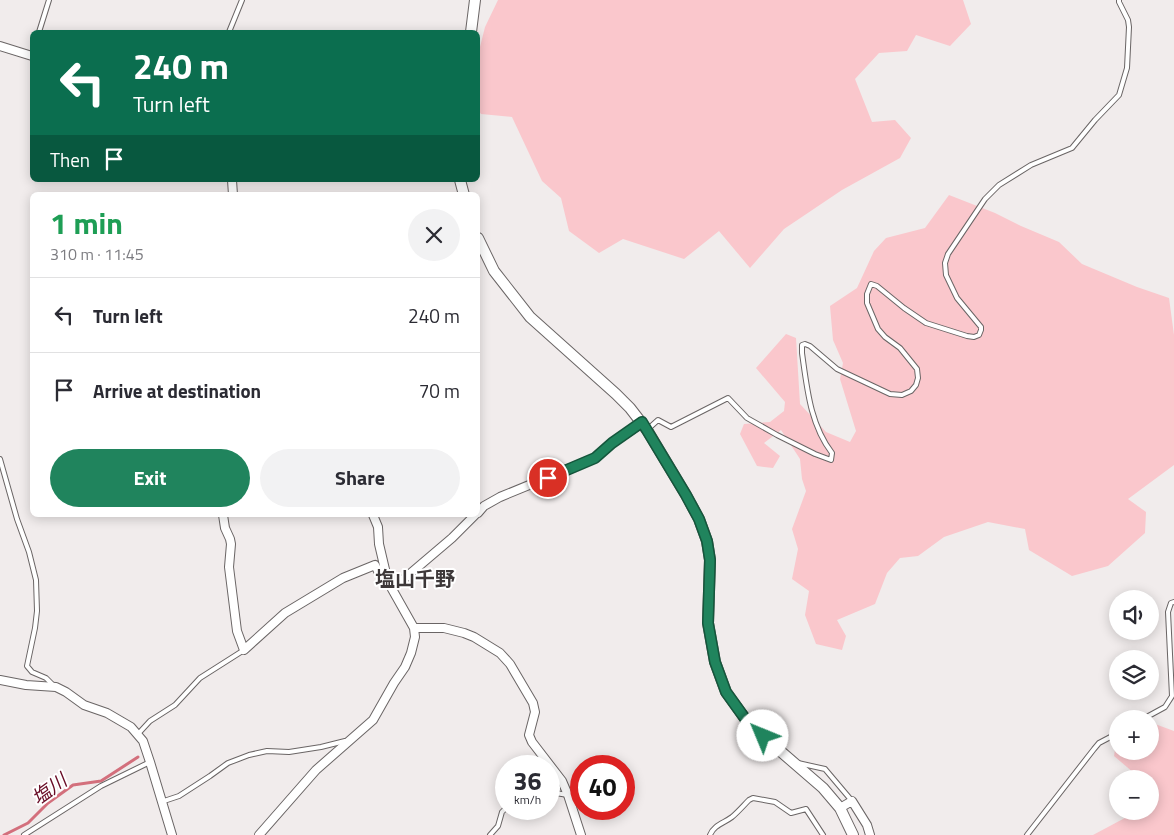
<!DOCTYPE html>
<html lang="en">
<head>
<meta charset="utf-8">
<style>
  body { margin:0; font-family:"Titillium Web","Noto Sans JP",sans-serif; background:#f2f2f3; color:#2b2b33; height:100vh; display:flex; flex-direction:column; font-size:19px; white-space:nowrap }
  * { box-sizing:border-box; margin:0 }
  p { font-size:16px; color:#7c7c81 }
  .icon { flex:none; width:28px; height:28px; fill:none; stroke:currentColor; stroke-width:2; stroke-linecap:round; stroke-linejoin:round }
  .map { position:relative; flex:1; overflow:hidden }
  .sheet { position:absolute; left:30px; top:192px; width:450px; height:325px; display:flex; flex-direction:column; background:#fff; border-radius:8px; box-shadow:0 2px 12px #0003 }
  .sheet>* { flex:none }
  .guide { position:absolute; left:30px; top:30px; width:450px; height:152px; border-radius:8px; box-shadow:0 2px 12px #0003; background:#0b6e4f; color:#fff; overflow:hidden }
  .controls { position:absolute; left:1109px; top:590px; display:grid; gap:10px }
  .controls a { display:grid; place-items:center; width:50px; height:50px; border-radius:50%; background:#fff; box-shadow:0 2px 12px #0003; font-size:25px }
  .speed { position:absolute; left:495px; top:755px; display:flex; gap:10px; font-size:25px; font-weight:700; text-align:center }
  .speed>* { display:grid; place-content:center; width:65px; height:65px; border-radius:50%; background:#fff; box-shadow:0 2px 12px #0003; line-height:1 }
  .speed small { font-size:12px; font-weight:400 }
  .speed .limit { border:8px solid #d22; background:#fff; color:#111 }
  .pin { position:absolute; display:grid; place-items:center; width:42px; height:42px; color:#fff; margin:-21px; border:2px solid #fff; border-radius:50%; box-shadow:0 1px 5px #0007 }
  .me { position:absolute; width:55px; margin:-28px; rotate:315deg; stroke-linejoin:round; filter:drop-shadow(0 0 4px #0008) }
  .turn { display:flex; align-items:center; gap:18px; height:105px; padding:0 20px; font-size:22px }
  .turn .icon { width:65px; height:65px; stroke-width:2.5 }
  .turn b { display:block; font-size:35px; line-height:42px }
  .then { display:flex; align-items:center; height:48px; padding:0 20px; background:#0003; gap:10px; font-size:19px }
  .round { display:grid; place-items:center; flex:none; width:52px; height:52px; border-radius:26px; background:#f2f2f3 }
  .overview { display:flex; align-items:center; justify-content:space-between; height:85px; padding:0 20px }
  h1 { font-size:30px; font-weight:700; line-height:38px; color:#1e9e55 }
  .button { display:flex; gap:10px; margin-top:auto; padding:10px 20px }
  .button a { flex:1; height:58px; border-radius:30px; background:#20845d; color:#fff; font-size:20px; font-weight:700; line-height:58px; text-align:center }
  .button a+a { background:#f2f2f3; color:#2b2b33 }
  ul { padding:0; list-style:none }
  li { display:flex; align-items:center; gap:15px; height:75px; padding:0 20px; border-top:1px solid #e1e1e2 }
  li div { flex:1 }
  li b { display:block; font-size:19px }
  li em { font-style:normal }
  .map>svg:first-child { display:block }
</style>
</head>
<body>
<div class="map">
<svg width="1174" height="835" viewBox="0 0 1174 835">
  <rect width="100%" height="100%" fill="#f1ecec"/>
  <path fill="#fac7cc" d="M498,0H963L971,24L950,46L916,35L907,51L879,53L855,79L872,122L895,120L911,138L900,158L842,190L784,229L750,268L719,231L684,259L623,239L599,253L569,231L561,198L542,181L512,117L481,114L478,110V55L485,27Z
    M949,195L995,213L1021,226L1059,242L1082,264L1137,287L1169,298L1174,335V465L1128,499L1146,512L1145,533L1108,566L1072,576L1029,550L1025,529L988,522L944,537L918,556L900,558L887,573L875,604L837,620L846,636L842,650L816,644L805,615L809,591L792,579L798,549L792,529L806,491L802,479L800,459L781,430L764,443L780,456L773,468L757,466L740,434L744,424L770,422L784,411L785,402L756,368L786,334L796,338L800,404L826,432L850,442L856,431L840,379L843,363L833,340L830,306L857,288L874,251L886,238L925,228Z
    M1155,724L1174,731V835H1093L1138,811H1150V796L1154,790L1150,786V779H1141L1114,756L1116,743L1117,742L1118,751H1150V726Z"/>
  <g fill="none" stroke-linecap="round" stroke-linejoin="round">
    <path stroke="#d36f7c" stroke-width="3" d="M4,835L28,823L48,803L73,785L101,781L138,757"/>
    <defs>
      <path id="service" d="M39,32L49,0
        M229,32L242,0
        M648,429L658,420L671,427L728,398L747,418L777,435L815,454L831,460L832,453C810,424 807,388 802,353V345L805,344L810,346L837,369L890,394L902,395L911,391L916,385L918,378L917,369L900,348L885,337L878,329L867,303V294L871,284L877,286L904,308L926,323L967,336L974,337L979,335L981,330V327L957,298L946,275L945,263L948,254L985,199L999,185L1031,165L1072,148L1095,120L1119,95L1127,68L1129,27L1128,20L1119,2V0
        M0,459L17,519L29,552L36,580L37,611L35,628L27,666L32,672L46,678L54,686
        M1143,719L1165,707L1172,696L1168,612L1171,603L1174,602
        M138,734L150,721L175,705L200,678L244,650
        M798,763L825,769L852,801
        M549,792L568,795
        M161,802L179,796L210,776L228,763L249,755L267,751L289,752L321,747L345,741
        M24,835L101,786L150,762
        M490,835L498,826L502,812L506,808
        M710,835C714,825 724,823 732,817C738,812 744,805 749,800L753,798L775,802L791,813L806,809L823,835
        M1027,835L1094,749L1099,743L1118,733"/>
      <path id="minor" d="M0,46L32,56
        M232,180L233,195
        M478,513L484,506L500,497L595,458L612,443L642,423
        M223,515L225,528L230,539L231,544L229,567L237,631L244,650L285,613L343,578L375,565L380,575L387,578
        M392,589L452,538L475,515
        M414,628H444L464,633L474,637L500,653L510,664L533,703L535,712L529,735L532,742L562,781L568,795L581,835
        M0,680L26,685L56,687L66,692L84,705L107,713L131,727L143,741L150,762L172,835
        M840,808L852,801L867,825L870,835
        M259,835L316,770L373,720L394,683L405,667L411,653L415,637L414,628L392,589L387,578L379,544L378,527L373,515"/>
      <path id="tertiary" d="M471,32L475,0
        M460,180L464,195
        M478,238L494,271L530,317L616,394L630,408L647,430L686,495L699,519L707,541L710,560L708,623L715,662L726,692L749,724L823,788L840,808L853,835"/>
    </defs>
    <use href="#service" stroke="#6a6565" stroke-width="6"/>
    <use href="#minor" stroke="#6a6565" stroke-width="10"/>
    <use href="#tertiary" stroke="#6a6565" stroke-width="12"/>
    <use href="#service" stroke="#fff" stroke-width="4"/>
    <use href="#minor" stroke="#fff" stroke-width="8"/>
    <use href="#tertiary" stroke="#fff" stroke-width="10"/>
  </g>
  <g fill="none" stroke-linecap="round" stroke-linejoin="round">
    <defs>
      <path id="route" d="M548,478L595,458L612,443L642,422L686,495L699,519L707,541L710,560L708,623L715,662L726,692L749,724L763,736"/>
    </defs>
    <use href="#route" stroke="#15563c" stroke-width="12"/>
    <use href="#route" stroke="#20845d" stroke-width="9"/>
  </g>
  <g text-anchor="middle" stroke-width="4" stroke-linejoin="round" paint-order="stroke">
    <g font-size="19" font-style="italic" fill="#680b25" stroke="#fff">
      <text transform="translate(49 789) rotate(-36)" y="7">塩川</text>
    </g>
    <g font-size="20" font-weight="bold" fill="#3d3839" stroke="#fff">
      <text x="415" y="586">塩山千野</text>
    </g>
  </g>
</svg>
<div class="controls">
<a><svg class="icon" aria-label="sound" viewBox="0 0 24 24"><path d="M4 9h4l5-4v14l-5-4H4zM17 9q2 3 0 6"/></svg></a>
<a><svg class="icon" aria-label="layers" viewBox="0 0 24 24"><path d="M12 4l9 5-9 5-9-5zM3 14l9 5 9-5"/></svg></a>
<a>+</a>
<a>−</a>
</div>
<div class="speed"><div>36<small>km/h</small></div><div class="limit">40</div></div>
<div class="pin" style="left:548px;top:478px;background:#d93025"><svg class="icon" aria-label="arrive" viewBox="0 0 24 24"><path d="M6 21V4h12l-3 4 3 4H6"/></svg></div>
<svg class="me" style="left:763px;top:736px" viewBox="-20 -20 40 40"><circle r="19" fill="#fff"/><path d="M0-13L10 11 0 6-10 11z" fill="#20845d"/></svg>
<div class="guide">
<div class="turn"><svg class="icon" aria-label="left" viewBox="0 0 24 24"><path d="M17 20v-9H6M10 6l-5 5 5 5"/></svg><div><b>240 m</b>Turn left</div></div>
<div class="then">Then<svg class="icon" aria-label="arrive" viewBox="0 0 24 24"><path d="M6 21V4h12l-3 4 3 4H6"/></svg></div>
</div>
<section class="sheet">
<div class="overview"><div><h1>1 min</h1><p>310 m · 11:45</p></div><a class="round"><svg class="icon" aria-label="close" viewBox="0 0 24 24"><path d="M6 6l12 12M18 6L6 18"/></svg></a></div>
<ul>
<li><svg class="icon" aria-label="left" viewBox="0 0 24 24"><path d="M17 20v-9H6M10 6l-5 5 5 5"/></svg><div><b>Turn left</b></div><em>240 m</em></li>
<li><svg class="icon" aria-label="arrive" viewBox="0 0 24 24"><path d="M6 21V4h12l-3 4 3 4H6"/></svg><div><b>Arrive at destination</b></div><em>70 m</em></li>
</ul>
<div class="button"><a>Exit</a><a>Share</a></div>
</section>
</div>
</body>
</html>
